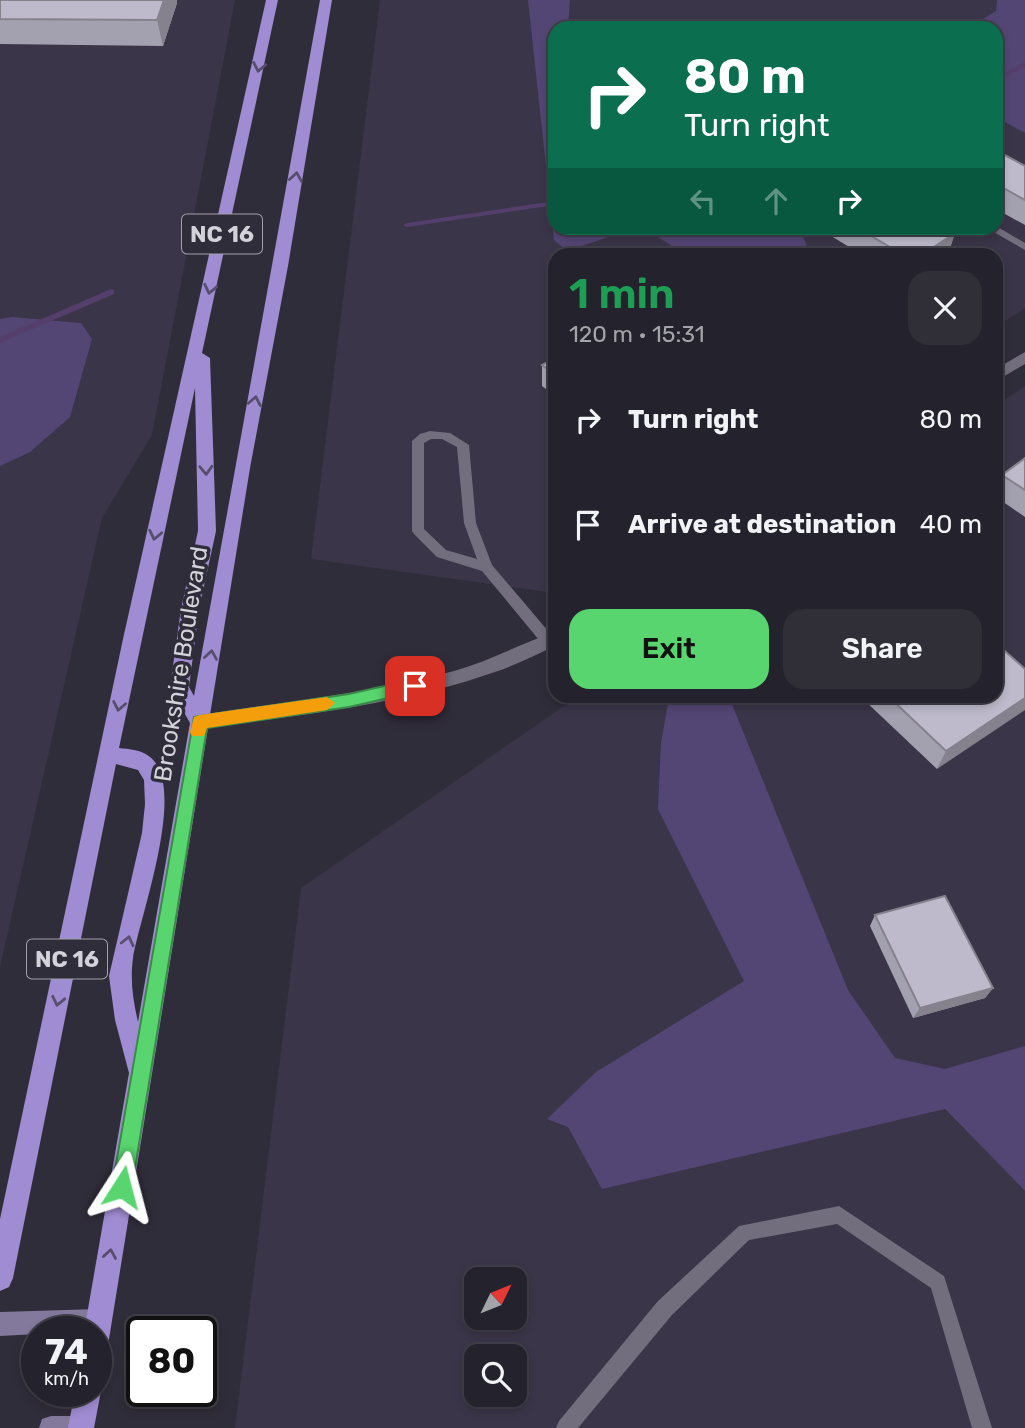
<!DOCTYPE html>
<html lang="en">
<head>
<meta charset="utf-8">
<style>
  body { margin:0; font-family:Rubik,sans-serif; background:#302f38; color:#f1f3f6; height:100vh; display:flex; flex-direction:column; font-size:26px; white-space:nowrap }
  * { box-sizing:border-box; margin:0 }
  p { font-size:23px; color:#a3a4a9 }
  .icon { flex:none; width:38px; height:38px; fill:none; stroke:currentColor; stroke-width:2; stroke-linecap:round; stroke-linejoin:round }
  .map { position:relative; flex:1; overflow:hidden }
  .details { position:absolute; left:548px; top:248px; width:455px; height:455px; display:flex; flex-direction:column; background:#24222c; border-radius:21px; box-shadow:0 4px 10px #0003,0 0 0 2px #413f48 }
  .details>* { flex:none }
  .hud { position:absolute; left:548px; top:21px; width:455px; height:214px; border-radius:21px; box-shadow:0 4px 10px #0003,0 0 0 2px #413f48; background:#0b6e4f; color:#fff; overflow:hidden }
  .needle { width:46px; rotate:47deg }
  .buttons { position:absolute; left:464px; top:1267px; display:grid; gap:14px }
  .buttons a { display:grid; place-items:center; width:63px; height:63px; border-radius:14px; background:#24222c; box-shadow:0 4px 10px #0003,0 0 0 2px #413f48; font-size:35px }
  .speed { position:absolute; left:21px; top:1316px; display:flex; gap:14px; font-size:35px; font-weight:700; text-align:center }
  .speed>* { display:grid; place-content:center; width:91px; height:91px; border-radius:50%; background:#24222c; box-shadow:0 4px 10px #0003,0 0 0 2px #413f48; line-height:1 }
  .speed small { font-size:18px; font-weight:400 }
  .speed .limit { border:4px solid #111; border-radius:10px; background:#fff; color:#111 }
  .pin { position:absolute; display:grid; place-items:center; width:60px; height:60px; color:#fff; margin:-30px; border-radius:14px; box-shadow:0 4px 10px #0006 }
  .me { position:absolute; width:77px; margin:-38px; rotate:9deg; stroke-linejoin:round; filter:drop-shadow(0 0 5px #0008) }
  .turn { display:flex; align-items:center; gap:24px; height:147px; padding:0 21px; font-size:32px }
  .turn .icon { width:91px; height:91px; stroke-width:2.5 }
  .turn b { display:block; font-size:49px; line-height:60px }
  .lanes { display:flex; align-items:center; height:66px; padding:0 21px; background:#0003; justify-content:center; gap:35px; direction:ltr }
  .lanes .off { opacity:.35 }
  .round { display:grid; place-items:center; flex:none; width:74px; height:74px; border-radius:21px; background:#302f38 }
  .overview { display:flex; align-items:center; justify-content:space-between; height:119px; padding:0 21px }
  h1 { font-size:42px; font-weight:600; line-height:52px; color:#1e9e55 }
  .primary-button { display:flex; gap:14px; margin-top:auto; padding:14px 21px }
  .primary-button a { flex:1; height:80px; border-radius:21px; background:#59d56f; color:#111; font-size:28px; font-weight:600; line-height:80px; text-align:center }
  .primary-button a+a { background:#302f38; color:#f1f3f6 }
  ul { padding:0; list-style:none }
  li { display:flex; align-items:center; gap:21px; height:105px; padding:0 21px }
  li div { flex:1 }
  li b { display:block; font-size:26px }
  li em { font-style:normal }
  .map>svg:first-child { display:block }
</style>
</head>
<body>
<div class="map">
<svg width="1025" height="1428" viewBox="0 0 1025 1428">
  <rect width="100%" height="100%" fill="#302d3a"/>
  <path fill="#3a3548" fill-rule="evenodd" d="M0,0H235L152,435L102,518L0,967Z
    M380,0H1025V308L996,327V256H555V593L311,559ZM555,28H996V228H555Z
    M1025,386V1046L915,1079L1025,1191V1428H235L301,888L577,697L996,696V406ZM476,1279H514V1318H476ZM476,1356H514V1395H476Z"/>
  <path fill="#544674" d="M528,0H570L568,28H555V228H635L567,251L554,240Z
    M997,0H1025V133L996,117V28H968L996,11Z
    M644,228H800L810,255H686Z
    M12,317L81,323L92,339L70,417L30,452L0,466V319Z
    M678,697H729L848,990L895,1058L945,1069L1025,1046V1191L945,1109L602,1189L568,1127L547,1119L596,1072L744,981L658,809L661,743L668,704Z"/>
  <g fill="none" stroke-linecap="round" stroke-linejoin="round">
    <path fill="#543f6c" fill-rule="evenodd" d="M1025,62V67L996,82V77Z
      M555,201V205L407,227L403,225L407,223Z
      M111,289L114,290V294L0,343V337Z"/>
    <path fill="#726e7d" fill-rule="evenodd" d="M996,226L1025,243V250L987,228Z
      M430,431L450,433L469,445L476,523L492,565L554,638V646H544L482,571L437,557L414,534L412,531V441L420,434ZM431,439H442L457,447L464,523L477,559L446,550L424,529V443Z
      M839,1206L944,1276L992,1428H972L931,1288L837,1224L749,1240L672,1315L578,1428H556L559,1421L658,1301L739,1226Z"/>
    <path fill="#726e7d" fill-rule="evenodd" d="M1025,352V364L996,381V369Z
      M555,632V646C535,655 516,665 495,672C401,705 298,715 199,729L193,727L190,722L193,717L199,715C284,702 371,693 454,671C489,661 520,644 555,632Z"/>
    <path fill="#83799d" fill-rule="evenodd" d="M99,1309L107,1313L111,1321L107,1329L99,1333L37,1332V1334L0,1336V1312Z
      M51,1416H81L90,1419L93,1428H39L42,1419Z"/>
    <path fill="#a08cd2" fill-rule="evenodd" d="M266,0H278L202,353L210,358L216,531L199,609L189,687L194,696L320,0H332L288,266L250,468L109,1339L105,1348L96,1352V1332H84L129,1073L115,1020L109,976L142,833L145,804L144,780L138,770L116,764L13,1278L9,1287L0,1291V1219L123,639ZM195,388L198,531L181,609L170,687L190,723L138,1022C133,1000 130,981 133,958C140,916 188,787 150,757C142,750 129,749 119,748Z
      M96,1381L101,1391L94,1428H68L75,1391H96Z"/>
  </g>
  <path fill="#a3a0af" d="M0,0H177V3L163,46L0,44Z
    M996,154L1025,166V225L996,209Z
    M818,228H945L955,233L948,254L946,256H864Z
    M555,358V396L542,386V365Z
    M1025,458V517L996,497V489L1002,475Z
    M1025,669L937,769L862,698V696H996Z
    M875,915L993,988L985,998L913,1018L870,926Z"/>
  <path fill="#85828e" d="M164,0H177V3L163,46L157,20Z
    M955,233L948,254L946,256H920Z
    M1025,698V710L937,769L946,751Z
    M993,988L985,998L913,1018L920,1008Z"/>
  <path fill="#bebacb" stroke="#85828e" stroke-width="2" d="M0,0H164L157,20L0,19Z
    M999,152L1025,166V200L996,184V154Z
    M858,228H945L955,233L920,256H905Z
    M555,358V374L542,365Z
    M1025,458V490L1002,475Z
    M996,643L1025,669V698L946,751L888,696H996Z
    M945,896L993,988L920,1008L875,915Z"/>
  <defs><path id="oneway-chevron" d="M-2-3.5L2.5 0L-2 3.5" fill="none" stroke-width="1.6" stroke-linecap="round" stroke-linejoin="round" transform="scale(1.75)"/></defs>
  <g stroke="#574e6f">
    <use href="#oneway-chevron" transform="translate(259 67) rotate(101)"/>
    <use href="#oneway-chevron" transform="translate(296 177) rotate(-81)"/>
    <use href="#oneway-chevron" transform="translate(210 289) rotate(102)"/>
    <use href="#oneway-chevron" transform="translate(255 401) rotate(-79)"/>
    <use href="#oneway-chevron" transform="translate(206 470) rotate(88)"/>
    <use href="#oneway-chevron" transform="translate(155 535) rotate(102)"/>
    <use href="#oneway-chevron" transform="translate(211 655) rotate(-81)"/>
    <use href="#oneway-chevron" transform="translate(119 706) rotate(101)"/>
    <use href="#oneway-chevron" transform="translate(128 941) rotate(-77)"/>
    <use href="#oneway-chevron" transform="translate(58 1001) rotate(102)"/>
    <use href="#oneway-chevron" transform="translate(110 1254) rotate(-81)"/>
  </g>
  <path fill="#59d56f" stroke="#3a8a48" stroke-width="2" d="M415,679L423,686L415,692L349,707L207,728L132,1187L129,1194L122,1197L115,1194L112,1187L194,717L349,694Z"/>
  <path fill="#f59e0b" d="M327,697L335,703L327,710L207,728L204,736H192L190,732L194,717L200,715Z"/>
  <g text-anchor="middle" stroke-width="7" stroke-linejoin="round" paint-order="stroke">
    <g fill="#302d3a" stroke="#a2a0a9" stroke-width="2">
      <rect x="182" y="214.5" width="80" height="39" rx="5"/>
      <rect x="27" y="939.5" width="80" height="39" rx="5"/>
    </g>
    <g font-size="23" font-weight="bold" fill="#d3d1d9">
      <text x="222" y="242">NC 16</text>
      <text x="67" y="967">NC 16</text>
    </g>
    <g font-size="24" fill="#d3d1d9" stroke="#302d3a">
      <text transform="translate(181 664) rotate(-81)" y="8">Brookshire Boulevard</text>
    </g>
  </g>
</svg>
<div class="buttons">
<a><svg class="needle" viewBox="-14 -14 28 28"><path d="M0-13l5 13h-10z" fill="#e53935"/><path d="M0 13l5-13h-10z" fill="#a3a4a9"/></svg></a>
<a><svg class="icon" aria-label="search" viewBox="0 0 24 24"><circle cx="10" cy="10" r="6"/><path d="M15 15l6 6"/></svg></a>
</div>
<div class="speed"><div>74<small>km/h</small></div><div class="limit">80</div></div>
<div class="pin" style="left:415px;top:686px;background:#d93025"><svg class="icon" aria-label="arrive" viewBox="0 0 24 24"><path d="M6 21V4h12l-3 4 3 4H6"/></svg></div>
<svg class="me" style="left:122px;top:1187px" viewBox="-20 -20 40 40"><path d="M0-17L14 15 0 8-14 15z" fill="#59d56f" stroke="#fff" stroke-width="4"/></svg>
<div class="hud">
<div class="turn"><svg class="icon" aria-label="right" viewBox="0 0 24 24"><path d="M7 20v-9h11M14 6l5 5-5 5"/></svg><div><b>80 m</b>Turn right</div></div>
<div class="lanes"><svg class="icon off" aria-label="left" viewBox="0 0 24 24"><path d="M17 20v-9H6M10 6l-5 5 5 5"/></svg><svg class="icon off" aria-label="ahead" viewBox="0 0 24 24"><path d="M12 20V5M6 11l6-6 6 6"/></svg><svg class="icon" aria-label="right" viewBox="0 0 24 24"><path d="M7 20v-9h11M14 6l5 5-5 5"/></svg></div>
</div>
<section class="details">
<div class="overview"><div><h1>1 min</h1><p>120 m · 15:31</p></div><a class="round"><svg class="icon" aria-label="close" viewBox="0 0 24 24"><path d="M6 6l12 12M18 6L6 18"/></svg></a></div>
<ul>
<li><svg class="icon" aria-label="right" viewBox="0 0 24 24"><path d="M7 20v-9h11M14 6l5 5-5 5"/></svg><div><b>Turn right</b></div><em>80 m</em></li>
<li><svg class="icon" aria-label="arrive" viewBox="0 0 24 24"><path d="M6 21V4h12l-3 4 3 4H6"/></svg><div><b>Arrive at destination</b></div><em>40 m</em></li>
</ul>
<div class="primary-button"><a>Exit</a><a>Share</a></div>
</section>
</div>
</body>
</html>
